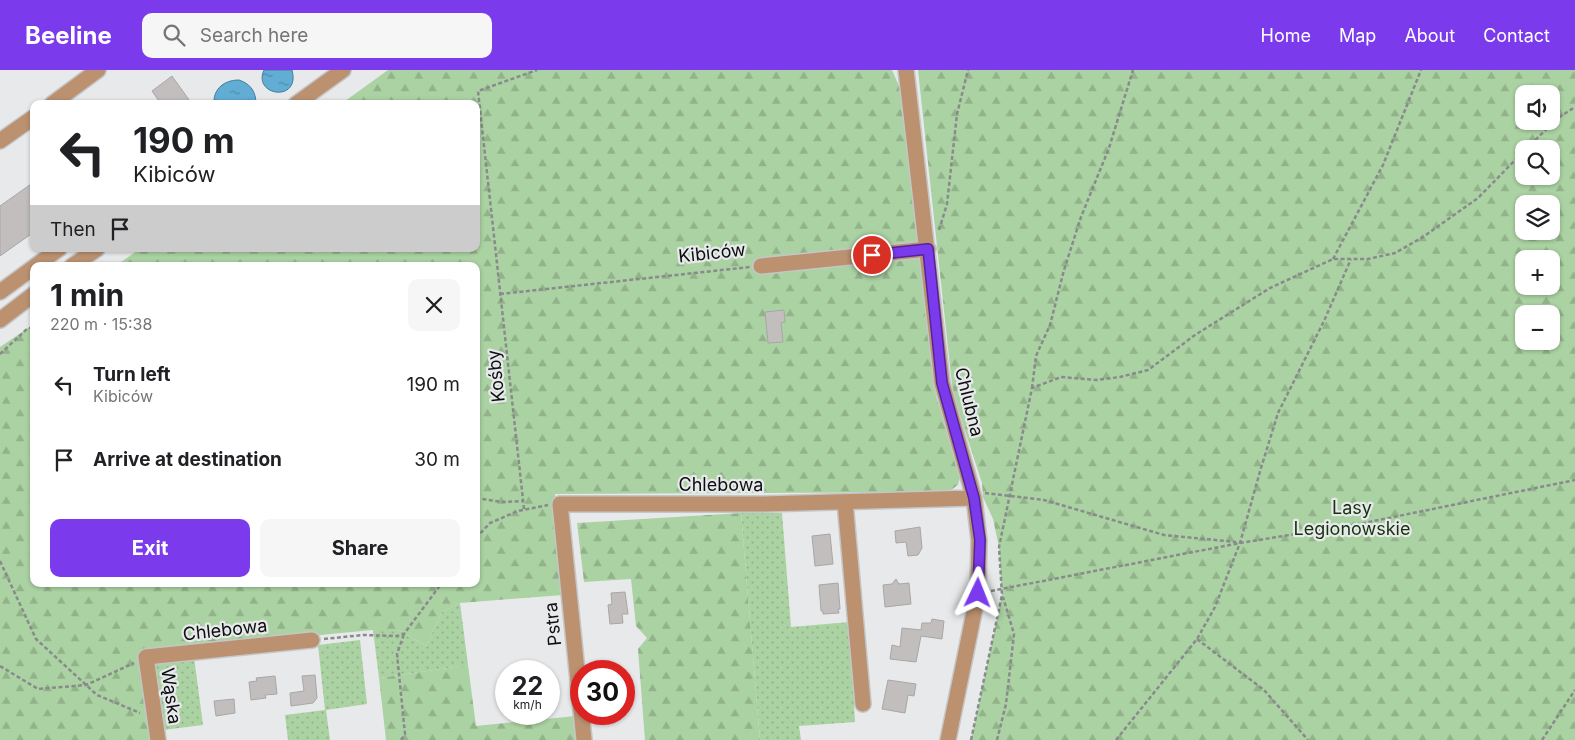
<!DOCTYPE html>
<html lang="en">
<head>
<meta charset="utf-8">
<style>
  body { margin:0; font-family:Inter,sans-serif; background:#f6f6f6; color:#202124; height:100vh; display:flex; flex-direction:column; font-size:19px; white-space:nowrap }
  * { box-sizing:border-box; margin:0 }
  p { font-size:16px; color:#757577 }
  .icon { flex:none; width:28px; height:28px; fill:none; stroke:currentColor; stroke-width:2; stroke-linecap:round; stroke-linejoin:round }
  .map { position:relative; flex:1; overflow:hidden }
  .side { position:absolute; left:30px; top:192px; width:450px; height:325px; display:flex; flex-direction:column; background:#fff; border-radius:10px; box-shadow:0 1px 4px #0004 }
  .side>* { flex:none }
  .banner { position:absolute; left:30px; top:30px; width:450px; height:152px; border-radius:10px; box-shadow:0 1px 4px #0004; background:#fff; color:#202124; overflow:hidden }
  .controls { position:absolute; left:1515px; top:15px; display:grid; gap:10px }
  .controls a { display:grid; place-items:center; width:45px; height:45px; border-radius:10px; background:#fff; box-shadow:0 1px 4px #0004; font-size:25px }
  .speed { position:absolute; left:495px; top:590px; display:flex; gap:10px; font-size:25px; font-weight:700; text-align:center }
  .speed>* { display:grid; place-content:center; width:65px; height:65px; border-radius:50%; background:#fff; box-shadow:0 1px 4px #0004; line-height:1 }
  .speed small { font-size:12px; font-weight:400 }
  .speed .limit { border:8px solid #d22; background:#fff; color:#111 }
  .pin { position:absolute; display:grid; place-items:center; width:42px; height:42px; color:#fff; margin:-21px; border:2px solid #fff; border-radius:50%; box-shadow:0 1px 5px #0007 }
  .me { position:absolute; width:55px; margin:-28px; rotate:2deg; stroke-linejoin:round; filter:drop-shadow(0 0 4px #0008) }
  .turn { display:flex; align-items:center; gap:18px; height:105px; padding:0 20px; font-size:22px }
  .turn .icon { width:65px; height:65px; stroke-width:2.5 }
  .turn b { display:block; font-size:35px; line-height:42px }
  .then { display:flex; align-items:center; height:48px; padding:0 20px; background:#0003; gap:10px; font-size:19px }
  .round { display:grid; place-items:center; flex:none; width:52px; height:52px; border-radius:10px; background:#f6f6f6 }
  .headline { display:flex; align-items:center; justify-content:space-between; height:85px; padding:0 20px }
  h1 { font-size:30px; font-weight:700; line-height:38px }
  .action { display:flex; gap:10px; margin-top:auto; padding:10px 20px }
  .action a { flex:1; height:58px; border-radius:10px; background:#7c3aed; color:#fff; font-size:20px; font-weight:700; line-height:58px; text-align:center }
  .action a+a { background:#f6f6f6; color:#202124 }
  ul { padding:0; list-style:none }
  li { display:flex; align-items:center; gap:15px; height:75px; padding:0 20px }
  li div { flex:1 }
  li b { display:block; font-size:19px }
  li em { font-style:normal }
  header { display:flex; align-items:center; gap:30px; box-sizing:border-box; height:70px; padding:0 25px; background:#7c3aed; color:#fff }
  header strong { font-size:24px }
  nav { display:flex; gap:28px; margin-inline-start:auto; font-size:18px }
  .search { width:350px; height:45px; background:#f6f6f6; display:flex; align-items:center; gap:12px; box-sizing:border-box; padding:0 18px; border-radius:10px; color:#757577; font-size:19px }
  .map>svg:first-child { display:block }
</style>
</head>
<body>
<header>
<strong>Beeline</strong>
<div class="search"><svg class="icon" aria-label="search" viewBox="0 0 24 24"><circle cx="10" cy="10" r="6"/><path d="M15 15l6 6"/></svg>Search here</div>
<nav><a>Home</a><a>Map</a><a>About</a><a>Contact</a></nav>
</header>
<div class="map">
<svg width="1575" height="670" viewBox="0 0 1575 670">
  <defs>
    <pattern id="grass-dots" width="8" height="8" patternUnits="userSpaceOnUse" patternTransform="scale(1.25)"><rect width="8" height="8" fill="#abd2a2"/><path d="M2 2h.1M6 6h.1" fill="none" stroke="#92b38a" stroke-width="1.8" stroke-linecap="round"/></pattern>
    <pattern id="forest-firs" width="22" height="20" patternUnits="userSpaceOnUse" patternTransform="scale(1.25)"><rect width="22" height="20" fill="#abd2a2"/><path d="M5 1l3.5 6h-7zM16 11l3.5 6h-7z" fill="#92b38a"/></pattern>
    <pattern id="water-ripples" width="26" height="14" patternUnits="userSpaceOnUse" patternTransform="scale(1.25)"><rect width="26" height="14" fill="#61add3"/><path d="M2 4q2-2 4 0t4 0M15 11q2-2 4 0t4 0" fill="none" stroke="#4e8baa"/></pattern>
  </defs>
  <rect width="100%" height="100%" fill="#e7e9eb"/>
  <path fill="url(#grass-dots)" d="M741,443H782L791,557L850,552L857,631L854,636L855,652L799,656L801,670H760Z
    M460,533L468,595L379,608L373,560H399L426,576L442,542Z
    M360,570L367,634L326,640L330,670H288L285,645L325,640L318,575Z
    M194,587L203,655L163,660L152,591Z"/>
  <path fill="url(#forest-firs)" fill-rule="evenodd" d="M388,0H892L902,23L936,326L957,392L960,407L958,415L948,422L555,424L563,525L460,533L442,542L426,576L399,560H373L142,582L155,670H0V277L34,254V514H476V196H115L140,179H476V34H341Z
    M918,0H1575V670H971L1002,525L999,477L993,449L983,427L982,413L953,324ZM1524,24H1551V51H1524ZM1524,79H1551V106H1524ZM1524,134H1551V161H1524ZM1524,189H1551V216H1524ZM1524,244H1551V271H1524Z
    M741,443L760,670H645L638,579L647,568L636,556L631,509L584,512L577,453Z
    M468,595L476,656L576,646L579,670H386L379,608Z"/>
  <path fill="url(#water-ripples)" stroke="#487d98" d="M264,0H292C301,33 252,26 264,0Z
    M239,10C251,14 256,22 256,34H214C213,19 224,10 239,10Z"/>
  <path fill="#c1bebd" stroke="#a9a6a6" d="M172,6L192,34H161L152,21Z
    M34,112V162L0,186V136Z
    M784,240L785,252L781,253L783,272L768,273L765,242Z
    M920,457L922,478L918,485L908,486L906,472L896,473L895,461Z
    M830,464L833,494L815,496L812,466Z
    M896,509L899,514L909,513L911,534L885,537L883,515L892,514Z
    M838,513L840,539H838L839,543L823,544V541H821L819,515Z
    M625,522L628,544H622L623,553L610,554L608,535L612,534L611,523Z
    M932,549L944,551L942,569L921,566L916,592L890,589L892,575L900,577L902,558L921,560L922,553H931Z
    M315,605L317,628L313,633L291,636L290,623L304,621L302,606Z
    M275,606L277,624L265,625L266,628L251,630L249,612L257,611L256,608Z
    M888,610L916,614L914,626L908,625L905,643L882,639Z
    M234,629L235,643L216,646L214,631Z"/>
  <g fill="none" stroke-linecap="round" stroke-linejoin="round">
    <defs>
      <path id="minor" d="M906,0L942,313L974,428L979,470L978,523L948,670
        M52,34L98,0
        M296,34L343,0
        M0,71L34,47
        M35,196L59,179
        M72,196L97,179
        M761,196L928,179
        M0,222L34,197
        M0,250L34,224
        M845,432L863,634
        M158,670L146,587L312,570
        M584,670L560,434H764L974,428"/>
    </defs>
    <use href="#minor" stroke="#c4c6c8" stroke-width="18"/>
    <path stroke="#888a8b" stroke-width="2.5" stroke-dasharray="4 2.5" stroke-linecap="butt" d="M1526,79L1558,48L1575,37
      M939,160L947,134L957,44L968,0
      M1333,189L1383,95L1421,0
      M500,224L750,197
      M0,284L27,259L34,257
      M1032,318L1036,286L1050,255L1064,200L1081,147L1109,78L1133,0
      M985,423L1044,430L1164,465L1236,472
      M476,428L502,432L523,431
      M524,439L478,21L537,0
      M476,468L490,453L518,441L548,435
      M0,491L36,569L97,625L140,643
      M991,521L1240,473L1364,453L1575,410
      M324,569L363,565L397,566L404,564L441,514
      M1197,569L1264,620L1308,670
      M0,596L38,619L86,615L134,593
      M401,670L405,664L397,584L404,564
      M971,670L1002,525L999,477L1032,318L1061,307L1096,310L1120,307L1148,300L1195,265L1270,218L1333,189H1368L1395,183L1423,167L1478,128L1524,81
      M997,670L1006,634L1014,564L1003,527
      M1116,670L1197,569L1215,537L1240,473L1261,398L1278,343L1324,251L1351,189
      M1542,670L1575,620"/>
    <use href="#minor" stroke="#bb9170" stroke-width="15"/>
  </g>
  <g fill="none" stroke-linecap="round" stroke-linejoin="round">
    <defs>
      <path id="route" d="M872,185L928,179L942,313L974,428L980,470L978,523"/>
    </defs>
    <use href="#route" stroke="#51269a" stroke-width="12"/>
    <use href="#route" stroke="#7c3aed" stroke-width="9"/>
  </g>
  <g text-anchor="middle" stroke-width="4.5" stroke-linejoin="round" paint-order="stroke">
    <g font-size="18" fill="#0d0e0f" stroke="#e7e9eb">
      <text transform="translate(712 183) rotate(-6)" y="6">Kibiców</text>
      <text transform="translate(496 306) rotate(-96)" y="6">Kośby</text>
      <text transform="translate(969 332) rotate(76)" y="6">Chlubna</text>
      <text x="721" y="421">Chlebowa</text>
      <text transform="translate(553 554) rotate(-96)" y="6">Pstra</text>
      <text transform="translate(225 560) rotate(-6)" y="6">Chlebowa</text>
      <text transform="translate(171 626) rotate(82)" y="6">Wąska</text>
    </g>
    <g font-size="18" fill="#14330c" stroke="#e7e9eb">
      <text x="1352" y="444">Lasy<tspan x="1352" dy="21">Legionowskie</tspan></text>
    </g>
  </g>
</svg>
<div class="controls">
<a><svg class="icon" aria-label="sound" viewBox="0 0 24 24"><path d="M4 9h4l5-4v14l-5-4H4zM17 9q2 3 0 6"/></svg></a>
<a><svg class="icon" aria-label="search" viewBox="0 0 24 24"><circle cx="10" cy="10" r="6"/><path d="M15 15l6 6"/></svg></a>
<a><svg class="icon" aria-label="layers" viewBox="0 0 24 24"><path d="M12 4l9 5-9 5-9-5zM3 14l9 5 9-5"/></svg></a>
<a>+</a>
<a>−</a>
</div>
<div class="speed"><div>22<small>km/h</small></div><div class="limit">30</div></div>
<div class="pin" style="left:872px;top:185px;background:#d93025"><svg class="icon" aria-label="arrive" viewBox="0 0 24 24"><path d="M6 21V4h12l-3 4 3 4H6"/></svg></div>
<svg class="me" style="left:978px;top:523px" viewBox="-20 -20 40 40"><path d="M0-17L14 15 0 8-14 15z" fill="#7c3aed" stroke="#fff" stroke-width="4"/></svg>
<div class="banner">
<div class="turn"><svg class="icon" aria-label="left" viewBox="0 0 24 24"><path d="M17 20v-9H6M10 6l-5 5 5 5"/></svg><div><b>190 m</b>Kibiców</div></div>
<div class="then">Then<svg class="icon" aria-label="arrive" viewBox="0 0 24 24"><path d="M6 21V4h12l-3 4 3 4H6"/></svg></div>
</div>
<section class="side">
<div class="headline"><div><h1>1 min</h1><p>220 m · 15:38</p></div><a class="round"><svg class="icon" aria-label="close" viewBox="0 0 24 24"><path d="M6 6l12 12M18 6L6 18"/></svg></a></div>
<ul>
<li><svg class="icon" aria-label="left" viewBox="0 0 24 24"><path d="M17 20v-9H6M10 6l-5 5 5 5"/></svg><div><b>Turn left</b><p>Kibiców</p></div><em>190 m</em></li>
<li><svg class="icon" aria-label="arrive" viewBox="0 0 24 24"><path d="M6 21V4h12l-3 4 3 4H6"/></svg><div><b>Arrive at destination</b></div><em>30 m</em></li>
</ul>
<div class="action"><a>Exit</a><a>Share</a></div>
</section>
</div>
</body>
</html>
